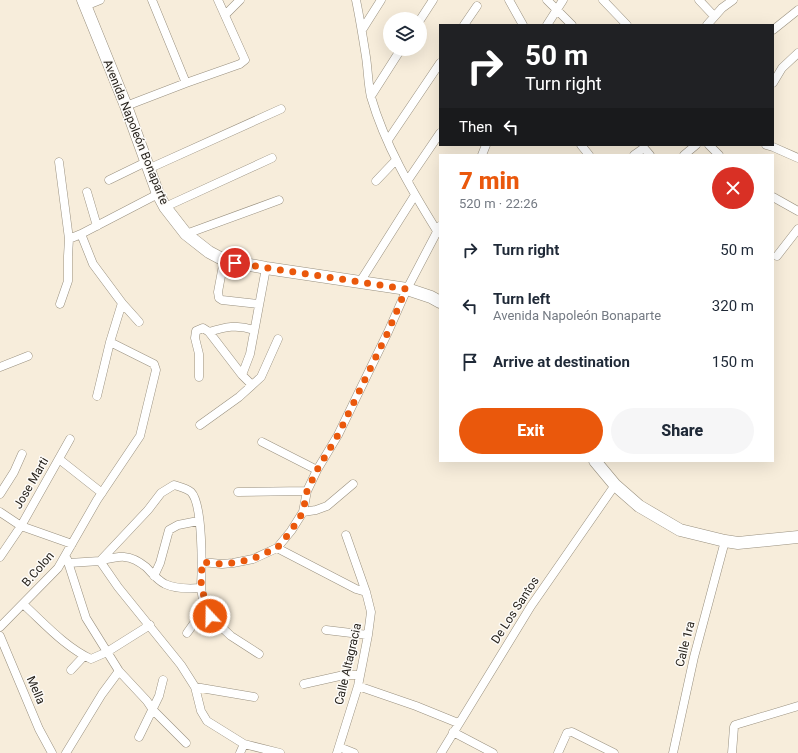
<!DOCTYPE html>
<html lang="en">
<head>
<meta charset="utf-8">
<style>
  body { margin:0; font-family:Roboto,sans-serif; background:#f6f6f7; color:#1f2937; height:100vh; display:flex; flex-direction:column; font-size:15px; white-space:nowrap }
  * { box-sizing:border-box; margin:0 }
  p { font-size:13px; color:#747a83 }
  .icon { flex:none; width:22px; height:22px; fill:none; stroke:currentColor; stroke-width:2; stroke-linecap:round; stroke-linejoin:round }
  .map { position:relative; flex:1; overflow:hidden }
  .sheet { position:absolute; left:439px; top:154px; width:335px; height:308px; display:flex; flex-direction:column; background:#fff; border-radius:0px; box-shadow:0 4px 16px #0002 }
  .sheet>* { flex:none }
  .guide { position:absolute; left:439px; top:24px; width:335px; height:122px; border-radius:0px; box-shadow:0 4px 16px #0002; background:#202124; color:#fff; overflow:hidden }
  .tools { position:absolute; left:383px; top:12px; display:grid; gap:8px }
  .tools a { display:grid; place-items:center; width:44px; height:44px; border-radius:50%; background:#fff; box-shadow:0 4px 16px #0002; font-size:20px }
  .pin { position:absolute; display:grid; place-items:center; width:34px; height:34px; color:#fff; margin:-17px; border:2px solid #fff; border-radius:50%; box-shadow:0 1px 4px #0007 }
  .me { position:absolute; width:44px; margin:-22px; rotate:339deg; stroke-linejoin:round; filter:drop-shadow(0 0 3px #0008) }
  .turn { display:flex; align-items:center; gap:14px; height:84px; padding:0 20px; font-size:18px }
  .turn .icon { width:52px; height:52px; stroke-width:2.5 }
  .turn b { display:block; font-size:28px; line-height:34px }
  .then { display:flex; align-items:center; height:38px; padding:0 20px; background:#0003; gap:8px; font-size:15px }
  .round { display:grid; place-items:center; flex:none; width:42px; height:42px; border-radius:21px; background:#f6f6f7 }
  .head { display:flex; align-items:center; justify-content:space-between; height:68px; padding:0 20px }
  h1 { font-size:24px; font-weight:800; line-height:30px; color:#ea580c }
  .button { display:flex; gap:8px; margin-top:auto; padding:8px 20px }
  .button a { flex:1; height:46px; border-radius:24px; background:#ea580c; color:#fff; font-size:16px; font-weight:800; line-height:46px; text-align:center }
  .button a+a { background:#f6f6f7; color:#1f2937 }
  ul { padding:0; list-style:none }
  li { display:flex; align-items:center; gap:12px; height:56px; padding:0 20px }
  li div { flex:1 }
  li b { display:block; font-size:15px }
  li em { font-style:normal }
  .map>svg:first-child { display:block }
</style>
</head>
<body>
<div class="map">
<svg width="798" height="753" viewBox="0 0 798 753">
  <rect width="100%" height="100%" fill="#f7eddb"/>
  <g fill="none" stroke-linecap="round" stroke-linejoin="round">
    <defs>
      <path id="minor" d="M356,0C360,19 363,38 366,57C368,70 368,84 371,97C385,145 411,189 437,231L440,233
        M509,0L523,25
        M547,0L572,25
        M603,0L627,25
        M699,0L714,16
        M85,6L100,0
        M225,15L240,0
        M420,20L433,0
        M464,25L477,6
        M547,25L563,0
        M707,25L722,8L733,0
        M362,30L381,0
        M773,30L798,10
        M186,83L240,64L245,60L218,0
        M773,83L782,68L798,53
        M371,96L401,49
        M126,106L186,83L152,0
        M388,140L440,63
        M581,145L589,155
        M709,145L719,155
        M766,145L773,147L798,158
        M482,155L486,145
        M634,155L644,148L650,155
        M684,155L696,145
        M59,162L69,239
        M148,169L281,109
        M109,180L146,162
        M408,180L440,133
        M376,181L396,160
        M87,192L97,226
        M773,197L798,211
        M165,207L272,158
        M186,234L279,200
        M777,256L798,229
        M224,260L218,292L219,298L222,300L259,304
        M360,282L415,195
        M122,303L139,322
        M60,304L68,281V256L69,239L81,234
        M209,332C225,327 237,324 254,330
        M0,367L28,356
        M199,377V354L195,338L196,331L203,328L209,332L242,375
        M252,385L242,375L250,354L266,268
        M97,396L110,342L122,303L93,264L81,234L158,194
        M200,425L239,397L261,377L278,339
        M262,442L317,470
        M59,459L102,493
        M238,492L307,491
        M0,494L14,472L22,454
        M0,512L21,526L72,544
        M303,512L316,510L327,506L353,484
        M277,548L356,589L366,592
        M0,557L21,526L70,439
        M67,559L86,618L119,671L147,701L153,710L186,743
        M202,562L222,564L233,563L253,559L277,548L291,531L303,512L307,491L317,470L338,435L388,332L407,289L440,226
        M69,563L100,561L148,510L161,493L174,485C180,487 186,488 191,492C203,504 202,568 201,586C201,594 205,601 202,610C198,618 192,626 187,633
        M154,576L160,563L169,530L178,525L198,521
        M201,588C189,589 176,589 165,584C157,580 152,573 146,567C129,553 119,556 100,561L118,587L181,665L195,687L201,711L207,721L244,744L280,753
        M23,604C44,623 65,647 91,659L107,652L150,625
        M202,609L231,636L259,654
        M0,627L58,568L97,500L140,436L156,370L154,364L110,342
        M326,630L368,635
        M0,636L39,729L52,753
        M71,670L84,656
        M304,684L344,675H360
        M358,686L416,706L458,723
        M195,687L254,697
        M453,732L493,753
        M139,737L159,696L163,680
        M339,747L354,753
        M66,753L102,694L119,671
        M240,753L244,744
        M337,753L358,686L368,635L371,612L366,592L346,535
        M441,753L531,606L615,485
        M558,753L567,733L572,732L614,753
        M673,753L694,657L725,541
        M732,753L734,727L735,725L798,706"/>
      <path id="secondary" d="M83,0L126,106L158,194L165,207L186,234L209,252L224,260L266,268L407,289L431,297L440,302
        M595,461L615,485L639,506L680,530L725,541L738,543L798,537"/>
    </defs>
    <use href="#minor" stroke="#99907f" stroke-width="9"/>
    <use href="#secondary" stroke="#99907f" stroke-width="13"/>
    <use href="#minor" stroke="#fff" stroke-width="8"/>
    <use href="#secondary" stroke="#fff" stroke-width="12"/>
  </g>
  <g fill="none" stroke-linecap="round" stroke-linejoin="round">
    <path stroke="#ea580c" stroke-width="7" stroke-dasharray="0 12.6" d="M210,616L202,609L204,596L201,588L202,562L222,564L233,563L252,559L277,548L291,531L303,512L307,491L317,470L338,435L388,332L406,289L235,263"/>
  </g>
  <g text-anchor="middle" stroke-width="3" stroke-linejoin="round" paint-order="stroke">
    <g font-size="12" fill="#25211b" stroke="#fdfbf8">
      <text transform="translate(136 132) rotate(68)" y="4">Avenida Napoleón Bonaparte</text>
      <text transform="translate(31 483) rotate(-60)" y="4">Jose Marti</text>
      <text transform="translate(38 569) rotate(-49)" y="4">B.Colon</text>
      <text transform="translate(515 610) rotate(-57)" y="4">De Los Santos</text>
      <text transform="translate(685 644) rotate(-76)" y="4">Calle 1ra</text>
      <text transform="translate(348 664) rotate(-77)" y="4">Calle Altagracia</text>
      <text transform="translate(36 690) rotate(67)" y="4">Mella</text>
    </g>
  </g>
</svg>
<div class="tools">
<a><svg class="icon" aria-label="layers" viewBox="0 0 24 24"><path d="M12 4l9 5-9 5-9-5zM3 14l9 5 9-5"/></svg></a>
</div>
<div class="pin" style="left:235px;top:263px;background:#d93025"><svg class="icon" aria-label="arrive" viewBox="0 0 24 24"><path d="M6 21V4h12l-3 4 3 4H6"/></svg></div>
<svg class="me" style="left:210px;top:616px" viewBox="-20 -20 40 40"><circle r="17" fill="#ea580c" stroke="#fff" stroke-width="3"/><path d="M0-11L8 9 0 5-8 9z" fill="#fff"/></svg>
<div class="guide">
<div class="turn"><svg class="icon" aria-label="right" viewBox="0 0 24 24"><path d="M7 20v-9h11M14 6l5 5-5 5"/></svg><div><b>50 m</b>Turn right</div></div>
<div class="then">Then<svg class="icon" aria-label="left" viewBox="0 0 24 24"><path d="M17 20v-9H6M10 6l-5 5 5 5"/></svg></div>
</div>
<section class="sheet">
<div class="head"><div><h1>7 min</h1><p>520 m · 22:26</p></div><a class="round" style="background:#d93025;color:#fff"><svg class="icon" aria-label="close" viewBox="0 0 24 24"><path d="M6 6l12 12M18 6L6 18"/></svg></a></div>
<ul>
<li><svg class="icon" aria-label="right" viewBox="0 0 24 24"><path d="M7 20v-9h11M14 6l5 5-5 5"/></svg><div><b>Turn right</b></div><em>50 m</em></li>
<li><svg class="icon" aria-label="left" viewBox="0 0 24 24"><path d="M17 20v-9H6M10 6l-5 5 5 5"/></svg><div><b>Turn left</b><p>Avenida Napoleón Bonaparte</p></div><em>320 m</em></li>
<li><svg class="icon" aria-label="arrive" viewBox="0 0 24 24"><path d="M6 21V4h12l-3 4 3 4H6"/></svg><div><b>Arrive at destination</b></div><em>150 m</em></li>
</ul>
<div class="button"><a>Exit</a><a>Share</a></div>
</section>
</div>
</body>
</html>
